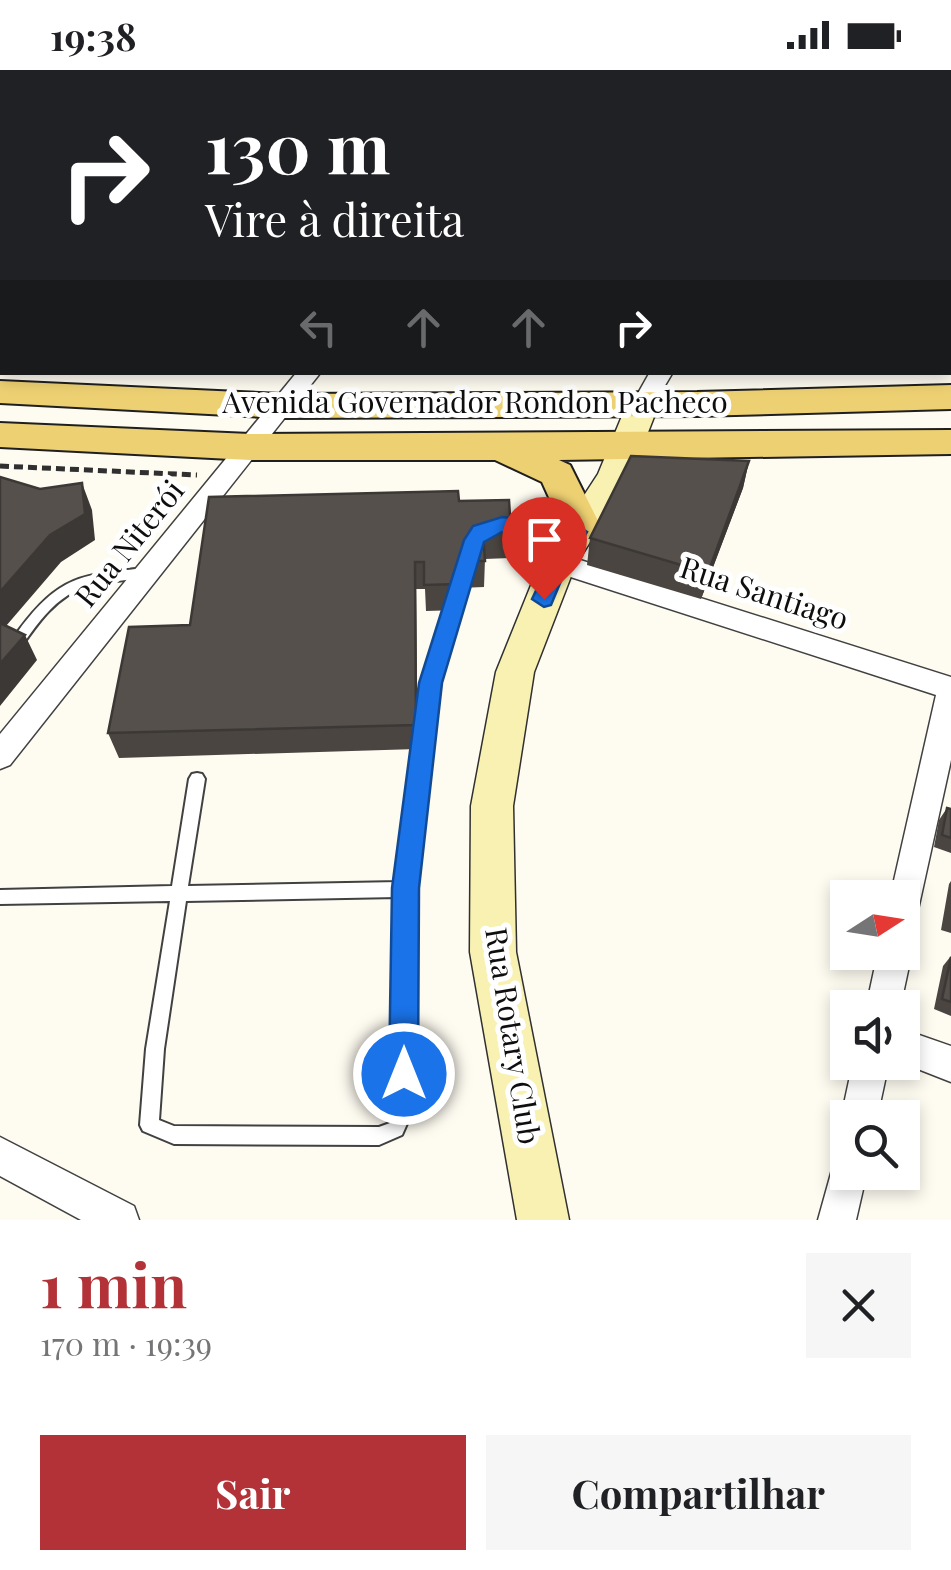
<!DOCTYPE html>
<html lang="pt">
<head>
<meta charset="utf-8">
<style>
  body { margin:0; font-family:"Playfair Display",serif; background:#f6f6f6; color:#202124; height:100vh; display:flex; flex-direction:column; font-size:38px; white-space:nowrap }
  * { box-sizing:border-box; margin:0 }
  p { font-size:32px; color:#757577 }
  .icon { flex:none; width:55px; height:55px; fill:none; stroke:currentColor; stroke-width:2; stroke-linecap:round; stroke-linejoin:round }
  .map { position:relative; height:1150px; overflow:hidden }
  .details { display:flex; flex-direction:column; background:#fff; flex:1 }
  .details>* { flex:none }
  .guide { position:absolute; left:0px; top:0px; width:952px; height:305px; box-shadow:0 5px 15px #0003; background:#202124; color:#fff; overflow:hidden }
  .needle { width:65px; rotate:78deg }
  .buttons { position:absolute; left:830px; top:810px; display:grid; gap:20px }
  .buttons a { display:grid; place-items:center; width:90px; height:90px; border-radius:0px; background:#fff; box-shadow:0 5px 15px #0003; font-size:50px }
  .pin { position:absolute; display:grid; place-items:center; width:85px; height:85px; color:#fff; margin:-102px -42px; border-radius:50% 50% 50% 0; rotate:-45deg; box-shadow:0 0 10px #0007 }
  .pin .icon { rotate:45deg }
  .me { position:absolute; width:110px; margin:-55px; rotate:0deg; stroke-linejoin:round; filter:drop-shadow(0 0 8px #0008) }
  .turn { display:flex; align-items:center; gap:35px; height:210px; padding:0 40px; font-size:45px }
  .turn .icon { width:130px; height:130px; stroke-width:2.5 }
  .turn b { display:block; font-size:70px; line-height:85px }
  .lanes { display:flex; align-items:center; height:95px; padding:0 40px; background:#0003; justify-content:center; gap:50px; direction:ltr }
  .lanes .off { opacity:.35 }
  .round { display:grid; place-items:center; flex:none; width:105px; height:105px; border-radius:0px; background:#f6f6f6 }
  .head { display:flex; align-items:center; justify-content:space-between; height:170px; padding:0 40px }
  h1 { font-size:60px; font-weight:700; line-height:75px; color:#b33237 }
  .primary-button { display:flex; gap:20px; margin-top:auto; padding:20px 40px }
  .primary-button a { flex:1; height:115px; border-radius:0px; background:#b33237; color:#fff; font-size:40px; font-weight:700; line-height:115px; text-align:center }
  .primary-button a+a { background:#f6f6f6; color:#202124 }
  .status { display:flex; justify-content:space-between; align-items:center; height:70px; padding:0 50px; background:#fff; direction:ltr }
  .status svg { height:28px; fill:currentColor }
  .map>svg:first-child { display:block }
</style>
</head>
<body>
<div class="status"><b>19:38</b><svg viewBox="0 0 49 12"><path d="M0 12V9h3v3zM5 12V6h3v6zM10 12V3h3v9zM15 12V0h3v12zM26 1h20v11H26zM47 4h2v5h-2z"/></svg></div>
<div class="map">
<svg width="951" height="1150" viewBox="0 0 951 1150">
  <rect width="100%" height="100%" fill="#fefbf1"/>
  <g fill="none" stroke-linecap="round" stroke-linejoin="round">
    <defs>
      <path id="service" d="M495,451L576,457L582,462L576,467L495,461L489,456Z
        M466,494L473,499L438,613L414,819L413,1040L402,1065L379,1075L174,1074L143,1061L140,1055L146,979L170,831L0,834V820L172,816L189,709L192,704L197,703L202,704L205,709L188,816L399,812L424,613L459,499ZM398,827L395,1040L390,1053L379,1057L174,1056L159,1050L164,979L186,831Z
        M147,498L154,503L152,506C131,511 109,510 88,516C49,527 28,569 5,600L0,602C0,579 6,578 19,560C59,506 82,504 147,498Z"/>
      <path id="minor" d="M867,0H895L896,2H868Z
        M950,9H951V19H950Z
        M950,113H951V125H950Z
        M297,302H321L10,695L0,699V664Z
        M650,302H673L651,339H635L632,334Z
        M558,483L951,607V690L914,858L902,862V828H890L936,625L549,500L545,493L549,486Z
        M902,869L912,882L900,938H866L878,882H902Z
        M902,959L951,976V1012L900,992Z
        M853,992H889L877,1048H848V1061L841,1048Z
        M0,1067L134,1136L139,1150H81L0,1106Z
        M848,1084V1102H867L856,1150H818L835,1089Z"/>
      <path id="secondary" d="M643,324L654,327L659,334L631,406L575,496L534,602L513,736L516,882L569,1150H517L470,882L471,736L496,602L540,493L598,404L627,334L632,327Z"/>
      <path id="primary" d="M0,311L282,324L697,322L951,315V339L697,346L282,348L0,333Z
        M0,353L250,364L951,360V384L559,390L570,395L600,455L594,465L580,469L566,465L542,412L495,390H250L0,377Z"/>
    </defs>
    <use href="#service" stroke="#414141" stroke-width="4"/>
    <use href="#minor" stroke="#414141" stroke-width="3"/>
    <use href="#secondary" stroke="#303030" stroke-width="3"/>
    <use href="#primary" stroke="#1f1f1f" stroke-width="4"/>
    <path stroke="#303030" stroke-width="5" stroke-dasharray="9 5" stroke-linecap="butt" d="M0,396L197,405"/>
    <use href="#service" fill="#fff" fill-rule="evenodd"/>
    <use href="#minor" fill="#fff" fill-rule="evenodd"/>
    <use href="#secondary" fill="#f8f1b2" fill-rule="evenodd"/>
    <use href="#primary" fill="#edd072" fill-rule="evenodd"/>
  </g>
  <path fill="#4a4541" d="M749,391L743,418L701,529L587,495L590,468Z
    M459,431L511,462L510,488L485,489L484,517L459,518V540L426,541L425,519H416L417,679L119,688L108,663L190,555Z
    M947,738L951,739V783L934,777L939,750Z
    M951,811V863L941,860L949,814Z
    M951,886V946L934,939L943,896Z"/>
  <path fill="#3c3835" d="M2,34V68L0,70V36Z
    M749,391L743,418L701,529L708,503Z
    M82,413L92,440L95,470L61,492L0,563V522L50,465Z
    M415,492L416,519L417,679L416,655Z
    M25,565L37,590L0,636V594Z"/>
  <path fill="#56504c" stroke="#3c3835" stroke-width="2.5" d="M192,0H249L246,2H190Z
    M0,20H2V34L0,36Z
    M631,386L749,391L708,503L590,468Z
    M0,407L40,419L82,413L85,444L50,465L0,522Z
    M458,421L459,431L509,430L511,462H483L485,491H458L459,514L424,515V492H415L416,655L108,663L129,557L190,555L209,427Z
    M0,553L25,565L0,594Z
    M947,738L951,739V768L942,765Z
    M951,887V932L942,929Z"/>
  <path fill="#1a73e8" stroke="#114b97" stroke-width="2.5" d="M502,447L576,455L587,462L568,494L551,535L544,537L532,529L561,468L502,462L484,472L442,613L419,818L418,1004L414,1014L404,1018L393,1014L389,1004L392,818L419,613L464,470L473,456Z"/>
  <g text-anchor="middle" stroke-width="10" stroke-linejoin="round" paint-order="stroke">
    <g font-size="30" fill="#0e0e0e" stroke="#fff">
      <text x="475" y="343">Avenida Governador Rondon Pacheco</text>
      <text transform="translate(130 474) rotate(-51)" y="10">Rua Niterói</text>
      <text transform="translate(764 524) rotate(18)" y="10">Rua Santiago</text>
      <text transform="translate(512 966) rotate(81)" y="10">Rua Rotary Club</text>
    </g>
  </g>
</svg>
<div class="buttons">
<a><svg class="needle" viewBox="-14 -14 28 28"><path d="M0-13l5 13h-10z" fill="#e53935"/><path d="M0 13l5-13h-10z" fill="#757577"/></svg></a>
<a><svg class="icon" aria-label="sound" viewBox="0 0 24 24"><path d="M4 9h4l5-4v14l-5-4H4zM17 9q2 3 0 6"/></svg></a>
<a><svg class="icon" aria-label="search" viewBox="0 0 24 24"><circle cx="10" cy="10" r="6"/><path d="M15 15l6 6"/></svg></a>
</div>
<div class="pin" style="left:544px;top:529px;background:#d93025"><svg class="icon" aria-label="arrive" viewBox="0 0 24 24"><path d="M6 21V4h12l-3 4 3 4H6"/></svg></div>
<svg class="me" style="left:404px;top:1004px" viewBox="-20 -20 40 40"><circle r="17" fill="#1a73e8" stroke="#fff" stroke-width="3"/><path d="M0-11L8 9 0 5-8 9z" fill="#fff"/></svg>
<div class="guide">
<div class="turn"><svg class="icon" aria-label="right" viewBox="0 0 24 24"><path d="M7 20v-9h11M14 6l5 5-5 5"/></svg><div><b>130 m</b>Vire à direita</div></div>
<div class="lanes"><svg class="icon off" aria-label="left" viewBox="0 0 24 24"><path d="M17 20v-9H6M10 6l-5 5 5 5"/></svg><svg class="icon off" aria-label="ahead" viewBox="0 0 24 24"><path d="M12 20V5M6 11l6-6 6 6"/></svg><svg class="icon off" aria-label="ahead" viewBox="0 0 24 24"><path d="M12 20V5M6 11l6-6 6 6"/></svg><svg class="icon" aria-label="right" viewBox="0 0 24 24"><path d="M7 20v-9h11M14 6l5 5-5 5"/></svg></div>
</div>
</div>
<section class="details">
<div class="head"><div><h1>1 min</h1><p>170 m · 19:39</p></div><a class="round"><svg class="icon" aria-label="close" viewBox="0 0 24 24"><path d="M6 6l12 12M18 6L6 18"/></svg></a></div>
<div class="primary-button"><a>Sair</a><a>Compartilhar</a></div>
</section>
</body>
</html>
